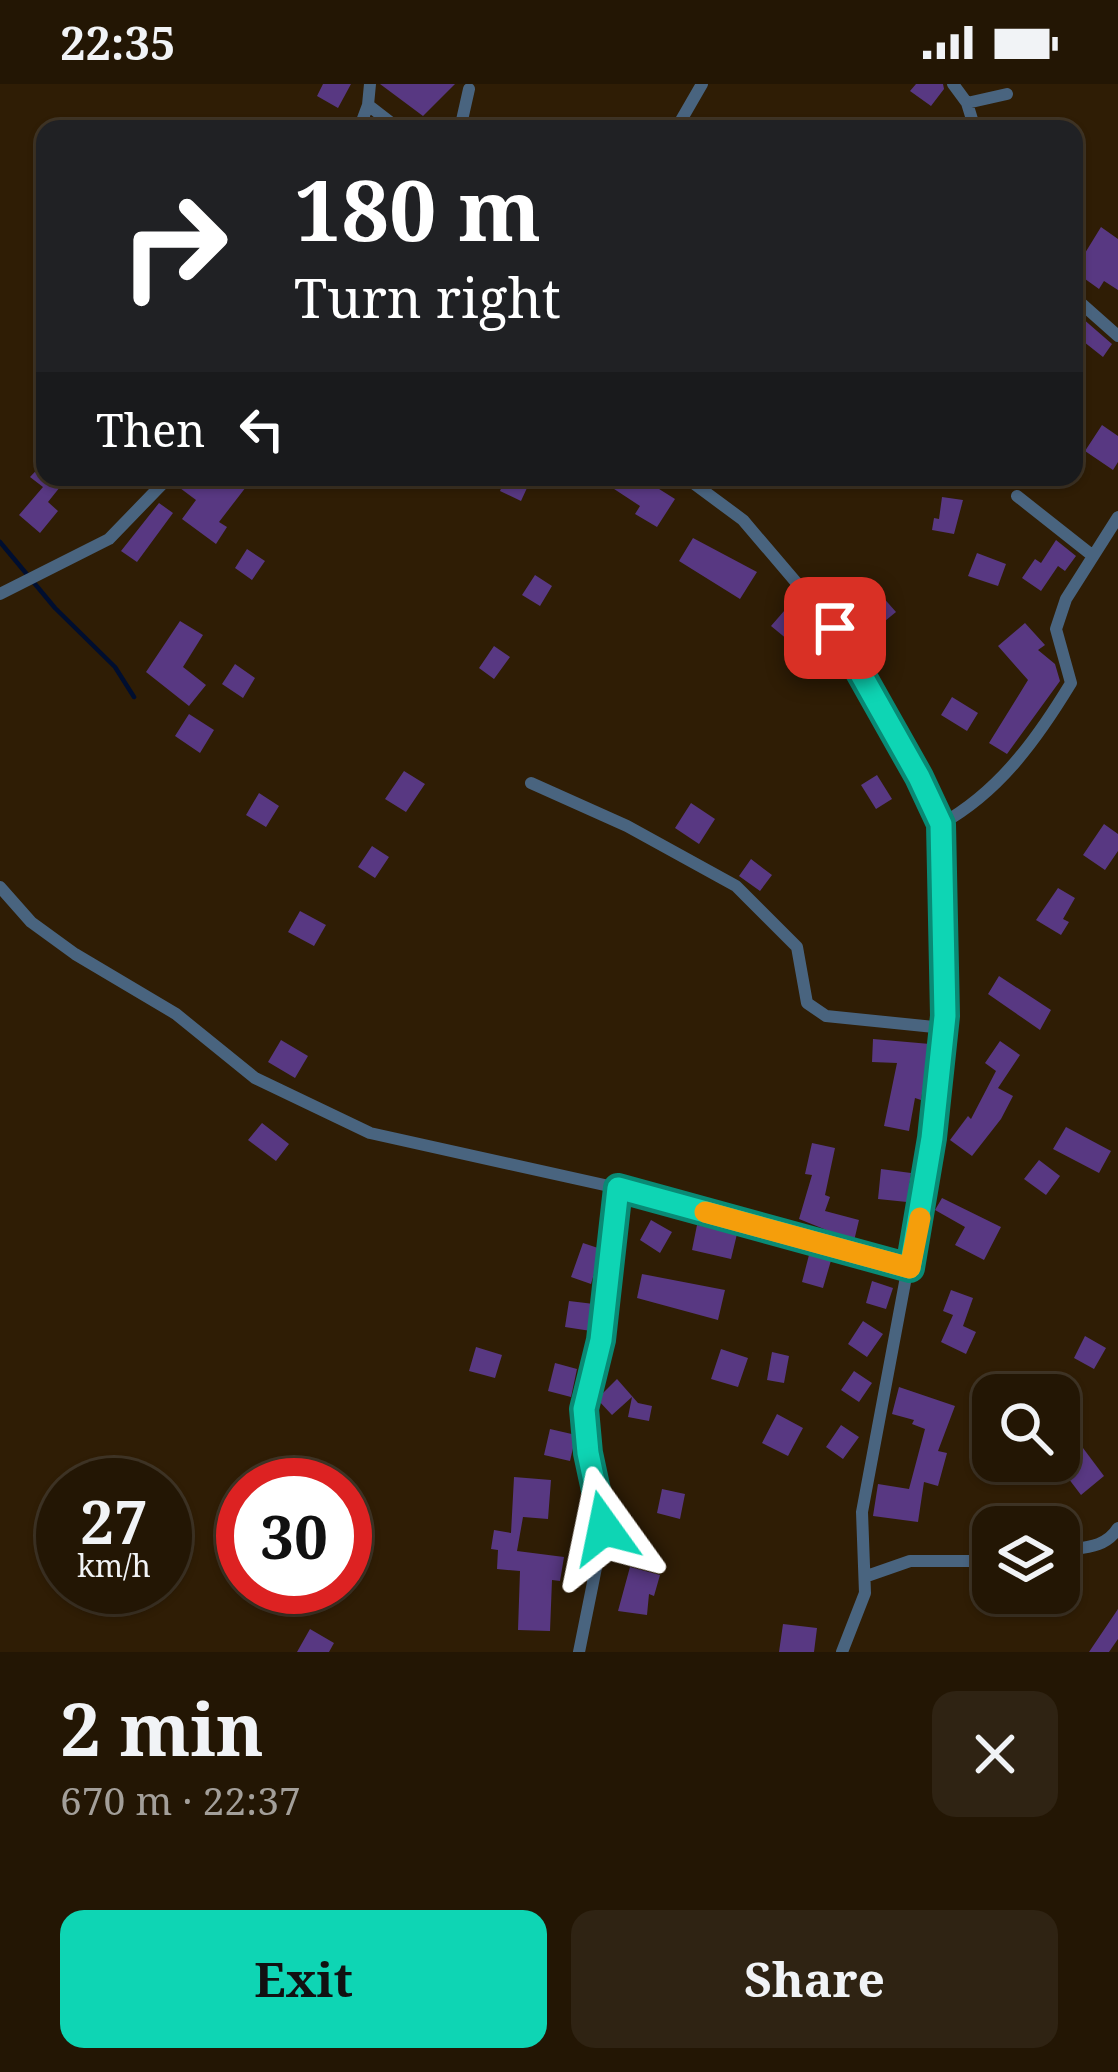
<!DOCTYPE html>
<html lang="en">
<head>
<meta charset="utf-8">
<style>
  body { margin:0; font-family:"Noto Serif",serif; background:#2f2313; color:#f1f3f6; height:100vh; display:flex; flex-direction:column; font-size:45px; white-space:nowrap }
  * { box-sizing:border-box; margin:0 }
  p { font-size:39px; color:#a39f9a }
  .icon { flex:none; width:66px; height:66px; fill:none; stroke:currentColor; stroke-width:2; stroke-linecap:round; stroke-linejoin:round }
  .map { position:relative; height:1568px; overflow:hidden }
  .sheet { display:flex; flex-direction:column; background:#231604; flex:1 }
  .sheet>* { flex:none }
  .top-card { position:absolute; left:36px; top:36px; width:1047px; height:366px; border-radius:24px; box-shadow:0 3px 9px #0004,0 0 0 3px #403526; background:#202124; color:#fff; overflow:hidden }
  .fabs { position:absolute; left:972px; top:1290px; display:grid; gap:24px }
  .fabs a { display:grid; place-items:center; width:108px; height:108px; border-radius:24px; background:#231604; box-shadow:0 3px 9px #0004,0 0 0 3px #403526; font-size:60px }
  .speed { position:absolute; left:36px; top:1374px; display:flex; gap:24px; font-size:60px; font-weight:700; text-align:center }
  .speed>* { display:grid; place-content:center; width:156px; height:156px; border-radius:50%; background:#231604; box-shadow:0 3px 9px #0004,0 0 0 3px #403526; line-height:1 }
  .speed small { font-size:30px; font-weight:400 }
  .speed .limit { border:18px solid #d22; background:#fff; color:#111 }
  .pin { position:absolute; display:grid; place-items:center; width:102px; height:102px; color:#fff; margin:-51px; border-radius:24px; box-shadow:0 6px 18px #0006 }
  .me { position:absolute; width:132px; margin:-66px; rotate:348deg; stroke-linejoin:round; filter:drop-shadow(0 0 9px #0008) }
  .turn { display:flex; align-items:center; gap:42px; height:252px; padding:0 60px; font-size:54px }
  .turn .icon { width:156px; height:156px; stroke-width:2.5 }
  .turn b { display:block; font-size:84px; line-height:102px }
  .then { display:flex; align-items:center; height:114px; padding:0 60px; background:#0003; gap:24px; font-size:45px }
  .round { display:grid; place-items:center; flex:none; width:126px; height:126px; border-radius:24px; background:#2f2313 }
  .overview { display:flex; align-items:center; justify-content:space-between; height:204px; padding:0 60px }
  h1 { font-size:72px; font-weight:700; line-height:90px }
  .action { display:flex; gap:24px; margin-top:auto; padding:24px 60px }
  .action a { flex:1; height:138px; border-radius:24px; background:#0ed5b4; color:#111; font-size:48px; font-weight:700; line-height:138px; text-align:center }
  .action a+a { background:#2f2313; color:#f1f3f6 }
  .status { display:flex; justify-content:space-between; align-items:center; height:84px; padding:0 60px; background:#231604; direction:ltr }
  .status svg { height:33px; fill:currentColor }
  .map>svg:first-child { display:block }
</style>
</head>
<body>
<div class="status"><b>22:35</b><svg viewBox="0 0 49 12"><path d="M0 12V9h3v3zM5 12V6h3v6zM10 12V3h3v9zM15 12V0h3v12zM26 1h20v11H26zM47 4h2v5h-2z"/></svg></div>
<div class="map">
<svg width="1118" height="1568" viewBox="0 0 1118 1568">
  <rect width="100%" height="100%" fill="#2f1d05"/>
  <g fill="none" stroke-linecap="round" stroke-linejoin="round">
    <path stroke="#000e2f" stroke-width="4.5" d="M0,458L55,524L115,583L134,613"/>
  </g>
  <path fill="#583882" d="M323,0H351L338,24L317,12Z
    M380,0H455L423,32Z
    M916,0H943L944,5L931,22L910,7Z
    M1101,143L1118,155V206L1104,197L1099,205L1074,187Z
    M1074,227L1112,260L1103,273L1074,250Z
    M1102,341L1118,352V378L1113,386L1085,367Z
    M45,377V393H68L48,418L58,427L40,449L19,431L43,403L30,393Z
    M179,393H233L246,403L219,438L227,443L216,460L182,435L196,416L176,401Z
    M506,393H532L521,417L500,407Z
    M613,393H640L675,415L657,443L635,430L640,422L608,401Z
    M942,413L963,416L954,450L932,446L934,434L939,435Z
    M159,419L173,429L137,478L121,467Z
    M693,454L757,488L740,515L679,477Z
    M1056,456L1076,472L1065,487L1058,482L1041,507L1022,494L1035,475L1041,479Z
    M247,465L265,477L252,496L235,484Z
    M977,469L1006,480L998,502L968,492Z
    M535,491L552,502L540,522L522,511Z
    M860,500L874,517L881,511L896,528L874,546L859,529L866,523L852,507Z
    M791,519L818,542L799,565L771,542Z
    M180,537L203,551L183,583L206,601L189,622L146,588Z
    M1025,539L1045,561L1038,566L1055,580L1060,597L1007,670L989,659L1028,596L998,562Z
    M494,562L510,573L494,595L479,584Z
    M235,580L255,594L243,614L222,600Z
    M952,613L978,629L967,647L941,631Z
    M189,630L214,646L200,669L175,652Z
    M404,687L425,700L406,728L385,715Z
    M877,691L892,715L876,725L861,701Z
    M259,709L279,722L266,743L246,731Z
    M691,719L715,735L699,760L675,744Z
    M1104,740L1118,750V767L1105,786L1083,771Z
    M372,762L389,773L375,794L358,783Z
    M751,775L772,791L760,807L739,792Z
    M1058,804L1075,814L1063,835L1069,838L1061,851L1036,836Z
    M300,827L326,841L314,862L288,848Z
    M999,892L1051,926L1040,946L988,910Z
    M873,955L930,960L921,1016L915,1014L909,1047L884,1042L897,979L872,978Z
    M281,956L308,972L295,994L268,978Z
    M1000,957L1020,971L998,1004L1013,1012L1001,1035L972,1072L950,1056L968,1032L971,1035L996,987L985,979Z
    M262,1039L289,1060L276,1077L248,1056Z
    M1066,1043L1111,1067L1099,1089L1053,1065Z
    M812,1059L835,1064L825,1111L830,1113L825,1127L859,1136L854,1157L799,1135L812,1091L805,1090Z
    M1039,1076L1060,1092L1046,1111L1024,1095Z
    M881,1085L911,1089L907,1118L878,1115Z
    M942,1114L1001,1143L984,1176L955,1161L965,1143L935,1126Z
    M651,1136L672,1148L660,1169L640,1156Z
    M697,1141L737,1150L731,1175L692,1166Z
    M583,1159L601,1165L591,1200L571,1193Z
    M810,1167L832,1173L823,1204L802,1198Z
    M642,1190L725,1206L718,1236L637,1214Z
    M872,1197L893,1204L886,1225L866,1219Z
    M951,1206L973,1214L963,1242L976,1248L966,1270L941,1258L953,1231L943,1227Z
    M569,1217L594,1220L591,1247L565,1243Z
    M863,1237L883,1250L867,1273L848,1260Z
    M1085,1252L1106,1264L1094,1285L1074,1274Z
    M476,1263L502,1271L495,1294L469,1287Z
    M721,1265L748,1274L738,1303L711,1295Z
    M772,1268L789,1272L784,1299L767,1296Z
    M555,1279L577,1285L571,1313L548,1307Z
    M854,1287L872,1299L859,1318L841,1306Z
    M617,1295L638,1319L652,1322L649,1337L628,1333L632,1313L612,1331L597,1315Z
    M899,1303L955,1322L938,1367L947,1369L938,1402L924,1398L918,1438L873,1432L878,1400L909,1405L925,1345L912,1340L914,1336L892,1330Z
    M777,1330L803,1344L788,1372L762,1359Z
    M1059,1332L1104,1392L1081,1411L1059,1382Z
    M841,1341L859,1353L843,1375L826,1363Z
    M550,1345L576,1351L570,1377L544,1371Z
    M514,1393L551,1396L548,1435L523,1433L517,1467L564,1473L560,1497L552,1496L550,1547L518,1546L520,1487L497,1485L498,1466L491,1465L494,1446L511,1449Z
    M662,1405L685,1410L680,1435L657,1429Z
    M630,1483L660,1491L654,1512L649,1510L647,1531L618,1527Z
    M1118,1525V1555L1109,1568H1089Z
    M783,1540L817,1544L814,1568H779Z
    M310,1545L334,1559L329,1568H297Z"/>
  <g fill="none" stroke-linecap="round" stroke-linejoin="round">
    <path stroke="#49647f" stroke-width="12" d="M370,0L368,21L390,38L407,45
      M953,0L967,19L975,45
      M967,19L1007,10
      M359,45L368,21
      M460,45L469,5
      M676,45L702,0
      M1074,213L1118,252
      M685,393L743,436L835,544L919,693L941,740L945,932L932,1054L862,1428L865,1509L842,1568
      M1017,412L1093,472
      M0,510L109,455L169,393
      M531,699L627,742L736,802L797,863L807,919L826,932L944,944
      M941,740C999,708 1037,655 1071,599L1056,545L1066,515L1118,433
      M0,803L31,838L75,870L176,930L255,994L370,1049L618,1104L910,1183
      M1059,1467C1083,1463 1105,1465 1118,1444
      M867,1492L910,1477H993
      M579,1568L604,1444L588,1369L584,1325L601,1255L618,1104"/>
  </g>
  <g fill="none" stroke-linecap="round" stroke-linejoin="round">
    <defs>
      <path id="route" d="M604,1444L588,1369L584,1325L601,1256L618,1104L910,1184L932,1054L945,932L941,740L919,693L835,544"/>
    </defs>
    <use href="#route" stroke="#098a75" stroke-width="30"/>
    <use href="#route" stroke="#0ed5b4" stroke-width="21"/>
    <path stroke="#f59e0b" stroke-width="21" d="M705,1128L910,1184L920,1134"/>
  </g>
</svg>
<div class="fabs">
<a><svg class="icon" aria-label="search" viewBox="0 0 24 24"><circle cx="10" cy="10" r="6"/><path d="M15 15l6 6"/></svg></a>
<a><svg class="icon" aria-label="layers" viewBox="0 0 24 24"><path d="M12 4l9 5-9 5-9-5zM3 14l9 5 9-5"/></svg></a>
</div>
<div class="speed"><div>27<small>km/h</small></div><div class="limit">30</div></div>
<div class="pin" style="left:835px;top:544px;background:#d93025"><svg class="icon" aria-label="arrive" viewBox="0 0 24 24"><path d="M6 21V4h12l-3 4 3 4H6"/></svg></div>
<svg class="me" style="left:604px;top:1444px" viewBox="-20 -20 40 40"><path d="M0-17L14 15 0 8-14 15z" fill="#0ed5b4" stroke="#fff" stroke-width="4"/></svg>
<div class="top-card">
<div class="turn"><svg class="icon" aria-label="right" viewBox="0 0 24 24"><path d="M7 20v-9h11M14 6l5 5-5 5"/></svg><div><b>180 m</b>Turn right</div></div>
<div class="then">Then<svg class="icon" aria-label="left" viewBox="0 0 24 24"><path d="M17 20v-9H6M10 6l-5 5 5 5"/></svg></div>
</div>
</div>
<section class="sheet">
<div class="overview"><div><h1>2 min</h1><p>670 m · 22:37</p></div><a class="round"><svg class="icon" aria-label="close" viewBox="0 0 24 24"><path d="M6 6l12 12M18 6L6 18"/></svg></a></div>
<div class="action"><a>Exit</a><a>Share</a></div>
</section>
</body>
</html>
